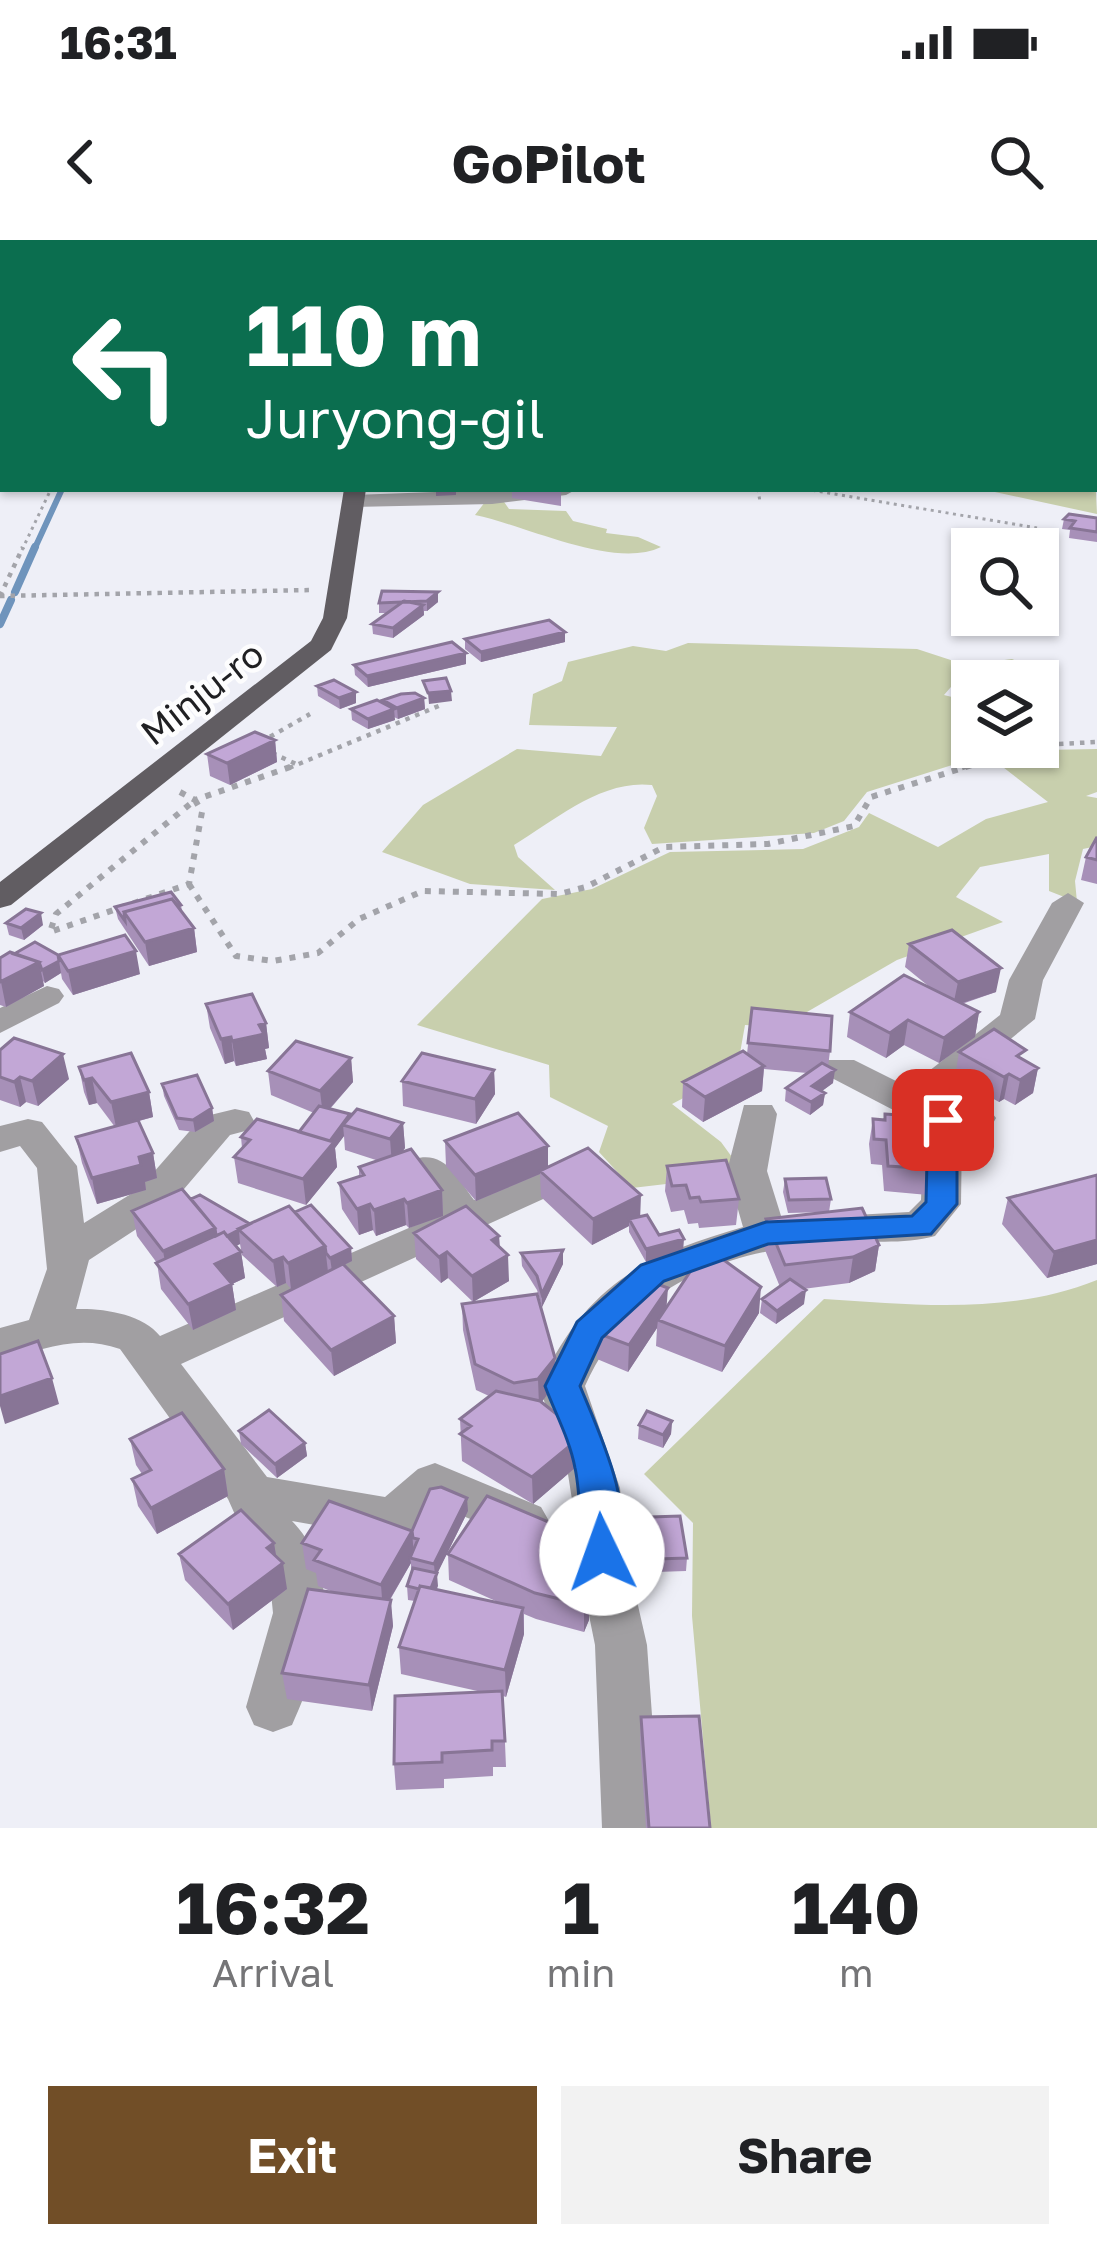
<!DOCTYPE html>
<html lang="en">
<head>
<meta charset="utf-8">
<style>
  body { margin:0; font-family:"Golos Text",sans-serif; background:#f2f2f2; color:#202124; height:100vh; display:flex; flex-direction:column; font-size:45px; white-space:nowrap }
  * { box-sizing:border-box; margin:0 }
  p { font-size:39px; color:#757577 }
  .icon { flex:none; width:66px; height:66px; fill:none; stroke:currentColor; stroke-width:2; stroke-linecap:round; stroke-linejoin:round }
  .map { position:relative; height:1588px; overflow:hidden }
  .side { display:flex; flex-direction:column; background:#fff; flex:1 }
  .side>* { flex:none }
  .hud { position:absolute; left:0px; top:0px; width:1098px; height:252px; box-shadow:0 3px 9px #0004; background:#0b6e4f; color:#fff; overflow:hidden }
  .fabs { position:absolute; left:951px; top:288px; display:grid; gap:24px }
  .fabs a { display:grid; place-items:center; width:108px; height:108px; border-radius:0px; background:#fff; box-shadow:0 3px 9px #0004; font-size:60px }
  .pin { position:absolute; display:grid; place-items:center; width:102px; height:102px; color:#fff; margin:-51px; border-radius:24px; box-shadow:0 6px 18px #0006 }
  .me { position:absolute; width:132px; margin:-66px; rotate:357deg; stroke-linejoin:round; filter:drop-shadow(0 0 9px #0008) }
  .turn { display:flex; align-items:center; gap:42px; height:252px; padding:0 48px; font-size:54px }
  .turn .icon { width:156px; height:156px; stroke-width:2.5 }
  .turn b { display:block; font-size:84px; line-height:102px }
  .eta { display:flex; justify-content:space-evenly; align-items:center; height:204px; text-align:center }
  .eta b { font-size:72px; font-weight:700; line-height:84px }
  .action { display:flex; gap:24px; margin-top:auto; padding:24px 48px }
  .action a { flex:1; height:138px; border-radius:0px; background:#714e27; color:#fff; font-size:48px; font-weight:700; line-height:138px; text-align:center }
  .action a+a { background:#f2f2f2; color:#202124 }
  .status { display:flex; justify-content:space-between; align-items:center; height:84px; padding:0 60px; background:#fff; direction:ltr }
  .status svg { height:33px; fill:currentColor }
  header { display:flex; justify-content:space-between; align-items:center; height:156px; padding:0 48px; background:#fff; font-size:54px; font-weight:700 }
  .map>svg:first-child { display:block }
</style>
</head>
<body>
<div class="status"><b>16:31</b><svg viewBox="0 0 49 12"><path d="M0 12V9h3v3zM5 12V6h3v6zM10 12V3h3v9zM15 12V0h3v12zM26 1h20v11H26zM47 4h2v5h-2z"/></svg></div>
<header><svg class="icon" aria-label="back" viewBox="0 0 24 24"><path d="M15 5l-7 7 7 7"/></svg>GoPilot<svg class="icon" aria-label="search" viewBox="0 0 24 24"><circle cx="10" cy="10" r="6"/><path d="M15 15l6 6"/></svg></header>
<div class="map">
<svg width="1097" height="1588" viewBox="0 0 1097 1588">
  <rect width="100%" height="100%" fill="#eeeff7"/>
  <path fill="#c8cfad" d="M1095,232L1097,274L981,249H1095Z
    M502,259L509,269L566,271L573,281L607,289L606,293L638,297L661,307C614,330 525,285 475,275L485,262Z
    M688,403L917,409L966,425L1012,419L1028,426L991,441L957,440L944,455L972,462V507H1009L867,552L844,581L814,593L652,604L644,588L657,556L652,545C602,539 555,580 514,605L518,617L555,650L470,644L382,612L423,565L517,509L601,516L617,487L529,485L533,454L562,441L568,422L633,406L666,411Z
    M1097,509V552L1086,556L1097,558V606L1083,609L1075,641L1077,662L1049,651V614L980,627L956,657L1003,682L897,720L781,787L745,785L737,830L672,864L721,902L737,924L717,938L632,948L599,912L608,886L550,857L549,825L417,785L542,659L592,649L670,612L803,609L859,587L869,573L938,607L986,579L1048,562L999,524L1042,510Z
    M1097,1040V1588H711L692,1376L693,1283L644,1234L824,1059C916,1065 1010,1075 1097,1040Z"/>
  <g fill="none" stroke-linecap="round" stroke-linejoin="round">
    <path stroke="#6f94bc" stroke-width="4.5" d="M294,3L330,0"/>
    <path stroke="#6f94bc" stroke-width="6" d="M34,310L62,249"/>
    <path stroke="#6f94bc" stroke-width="8" d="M15,352L35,307
      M0,384L11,360"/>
    <path stroke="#a3a4aa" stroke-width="3" stroke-dasharray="3 4.5" stroke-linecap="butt" d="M0,0L4,3
      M270,3L293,0
      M758,249L760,262
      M805,249L1037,288
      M22,310L51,249"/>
    <path stroke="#a3a4aa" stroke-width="4.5" stroke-dasharray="4.5 6" stroke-linecap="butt" d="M0,356L311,350
      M0,356L23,307
      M261,502L310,474
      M1038,505L1097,502
      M272,513L296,524
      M289,528L441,465
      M962,528L1030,507"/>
    <path stroke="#a3a4aa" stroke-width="6" stroke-dasharray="6 8" stroke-linecap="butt" d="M180,552L195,560L296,525
      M195,560L202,572L189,644L50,692L56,674Z
      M189,644L236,716L273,721L318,713L359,679L423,651L559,654L586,647L664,607L768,604L854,586L871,557L972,525"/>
    <path fill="#a19fa2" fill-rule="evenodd" d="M458,0H475L477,3H460Z
      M1095,209H1097V221H1095Z
      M514,249H577L566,255L492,264L353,267L342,261L353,255Z
      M1068,653L1084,663L1043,740L1035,779L964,837L996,878L991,887L962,891L961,964L935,996C903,1005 867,1000 834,1003C729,1009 630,1044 585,1146L620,1248L626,1313L647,1405L660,1588H602L595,1405L579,1326L562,1319L555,1304L562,1289L576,1285L567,1228L539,1146C586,1046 640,1017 743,987L727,931L744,865H772L777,874L767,931L782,979L909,972L921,960L924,886L828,836L823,828L828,820H854L948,867L924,835L1000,775L1009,740L1052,663Z
      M47,746L59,749L64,756L59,763L0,793V768Z
      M235,869L249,872L254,881L249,890L230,895L167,969L89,1020L76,1069C103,1068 143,1074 160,1096L441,974L408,928L414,919C445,910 457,937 474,960L582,913L596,917L602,926L596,935L181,1124L267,1237L385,1257L418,1229L435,1223L541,1267L549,1281L541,1295L524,1301L441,1267L411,1293L394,1299L292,1281C347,1338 321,1421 292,1485L273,1492L254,1485L246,1467L273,1373L268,1323L245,1297L228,1259L120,1109C78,1094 42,1109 0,1122V1088L29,1080L47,1029L37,928L20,906L0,912V886L28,879L42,882L77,926L84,983L139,949L202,877Z"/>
    <path fill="#615d62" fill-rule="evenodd" d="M344,249H366L347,378L331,410L11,665L0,668V642L311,401L323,378Z"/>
  </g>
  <path fill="#a790b8" d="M1097,128V179H1095V129Z
    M512,249H561V266L512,258Z
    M1097,278V302L1069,298L1070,290L1062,289L1064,279Z
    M438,352V362L427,371H424V375L393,398L373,394L372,384L388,373H379V363Z
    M465,399L565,402L481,422L465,409Z
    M466,413V424L368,447L355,435L354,425Z
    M317,446L356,463L340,469L318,456Z
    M424,458L425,469L398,479L394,477L395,480L368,489L352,480L351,469L383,463V460Z
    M275,500L277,522L230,545L210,536L207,514Z
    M1097,597V644L1081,640L1086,617Z
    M181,665L182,671L194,688L197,712L149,726L118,679L115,667Z
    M6,683L43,685L24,700L9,695Z
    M909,704L996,752L962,764L979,772L975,797L939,823L904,805L886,818L847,797L850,772L932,749L905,727Z
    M14,714L58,715L140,734L73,755L62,739L61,733L45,743L43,741L44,746L6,767L0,765V718Z
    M206,764L266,783L269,808L265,809L267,819L236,826L234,821L225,824L210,788Z
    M752,768L830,811L828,827L833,843L822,851L825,853L823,865L810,875L785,861L786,848L807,833L764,829L762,851L703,882L682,867L683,842L747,814Z
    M0,810L69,839L38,866L26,862L20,867L0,860Z
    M959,812L1024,820L1038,828L1033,853L1015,865L1004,859L999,862L955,837Z
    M351,818L353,842L330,869L350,874V877L403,883L405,908L401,913L442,950L443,976L409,988L406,985L376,996L373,990L359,995L342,969L339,943L359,936V927L379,921L345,910L344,896L335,908L337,927L306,965L238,943L234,917L242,908L241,897L299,892L314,873L271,855L268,831Z
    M79,827L149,852L153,877L139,881L153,913L157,938L145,942L146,950L97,964L82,923L76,897L115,887L97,863L89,865L84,852Z
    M494,830L495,854L476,884L403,866L402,841Z
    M162,844L212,868L214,881L195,892L179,890L164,856Z
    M885,874L933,929L928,955L884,951L882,925L871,924L869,904L873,879L884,880Z
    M445,901L548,928L640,976L659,995L683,1012L646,1022L629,992V986L592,1005L541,957L540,934L476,961L446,926Z
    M667,926L739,959L736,985L699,988L698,983L688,984L684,970L671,972L665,951Z
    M1097,935V1024L1047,1038L1002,984L1008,958Z
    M785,939L831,959L829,972L879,1005L875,1031L849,1043L803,1049L804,1064L776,1084L760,1073L762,1059L780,1047L763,1005L766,979L826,972L788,973L783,952Z
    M191,959L250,984L295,972L351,1008L352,1021L344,1025L394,1076L396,1103L334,1136L284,1081L281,1055L291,1049L286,1043L277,1047L242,1015L240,1004L236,1006L241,1012L245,1038L232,1044L236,1070L193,1090L161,1049L157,1023L137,996L132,971Z
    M414,993L499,996L500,1007L509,1041L473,1062L448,1038L441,1043L416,1019Z
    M563,1010V1024L542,1067L537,1050L522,1026L521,1013Z
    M462,1064L555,1118L554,1145L541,1162L583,1221L533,1264L462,1221L460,1179L489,1156L476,1150L463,1090Z
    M666,1067L759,1073L722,1132L656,1106L657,1088L628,1132L597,1119V1093Z
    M672,1181L671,1194L663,1208L638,1199L639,1185Z
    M239,1191L305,1203L307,1216L277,1238L241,1204Z
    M130,1199L224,1229L228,1256L157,1294L138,1266L132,1239L142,1234L136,1225Z
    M468,1271L437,1334L436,1350L500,1363L449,1340L448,1314L572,1292L589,1380L584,1392L536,1379L524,1374V1394L506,1457L503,1456L506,1527H493V1536L444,1539V1548L396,1550L394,1524L482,1452L401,1434L399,1407L415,1361L408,1360L407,1346L411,1332V1323L390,1360L393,1386L372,1471L287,1459L282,1433L333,1352L318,1346L316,1333L306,1329L302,1303L412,1291Z
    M651,1277L687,1318L686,1331L656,1332L650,1291Z
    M274,1303L276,1316L287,1349L233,1390L185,1340L179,1314Z
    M641,1477L710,1588H646L640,1503Z"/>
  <path fill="#887596" d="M436,249H456V255L436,256Z
    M438,352V362L427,371V361Z
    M423,365L424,375L393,398V388Z
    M565,392V402L481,422V412Z
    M466,413V424L368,447L367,436Z
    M451,451L452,461L429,464L428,453Z
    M356,452V463L340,469L339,458Z
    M424,458L425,469L398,479L397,468Z
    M394,469L395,480L368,489V479Z
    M275,500L277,522L230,545L227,523Z
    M41,673L43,685L24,700L21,688Z
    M194,688L197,712L149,726L145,702Z
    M136,711L140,734L73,755L68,731Z
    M59,721L61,733L45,743L42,730Z
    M39,722L44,746L6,767L1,742Z
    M1001,728L996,752L953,766L958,742Z
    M979,772L975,797L939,823L944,798Z
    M908,780L904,805L886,818L890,793Z
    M266,783L269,808L265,809L267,819L236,826L232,801L259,785Z
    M231,797L234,821L225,824L221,799Z
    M63,814L69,839L38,866L32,841Z
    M351,818L353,842L323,876L320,851Z
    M764,826L762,851L703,882L705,857Z
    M1038,828L1033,853L1015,865L1020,840Z
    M494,830L495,854L476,884L475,859Z
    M835,830L833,843L811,859L812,846Z
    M1009,834L1004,859L999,862L1004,837Z
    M20,837L26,862L20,867L14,842Z
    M92,838L97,863L89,865L84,840Z
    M149,852L153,877L116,887L111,862Z
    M825,853L823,865L810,875L811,862Z
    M212,868L214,881L195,892L193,880Z
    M350,874L351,886L343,885L344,896L335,908L337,927L306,965L303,939Z
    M403,883L405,908L392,925L390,899Z
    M548,906V931H540V934L476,961L475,935Z
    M153,913L157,938L145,942L146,950L97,964L92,938L139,917Z
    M442,950L443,976L409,988L407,963Z
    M641,955L640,981L629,979V986L592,1005L593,979Z
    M404,959L406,985L376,996L374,970Z
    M370,964L373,990L359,995L357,969Z
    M215,988L239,991L240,1004L168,1037L163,1011Z
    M499,996L500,1020L508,1015L509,1041L473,1062L472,1036L492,1000Z
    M684,999L683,1012L646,1022V1009Z
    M1097,1000V1024L1047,1038L1054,1012Z
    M879,1005L875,1031L849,1043L853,1017Z
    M325,1006L328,1032L291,1049L288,1023Z
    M351,1008L352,1021L332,1031L330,1018Z
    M563,1010V1024L542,1067V1054Z
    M241,1012L245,1038L232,1044L236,1070L193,1090L188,1064L215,1024Z
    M447,1012L448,1038L441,1043L439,1017Z
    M283,1017L286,1043L277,1047L273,1021Z
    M761,1047L759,1073L722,1132L725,1106Z
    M668,1048L666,1074L658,1080L657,1088L628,1132L629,1105Z
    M806,1050L804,1064L776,1084L777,1071Z
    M394,1076L396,1103L334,1136L331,1110Z
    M555,1118L554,1145L539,1166L538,1139Z
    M52,1138L59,1164L5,1184L0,1166V1156Z
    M672,1181L671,1194L663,1208V1195Z
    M583,1195V1221L533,1264L532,1237Z
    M305,1203L307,1216L277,1238L275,1224Z
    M224,1229L228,1256L157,1294L151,1268Z
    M467,1258L468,1271L437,1334L438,1346L431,1365L430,1351L435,1337L434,1324Z
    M412,1291L414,1317L410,1318L411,1323L383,1371L381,1345Z
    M274,1303L278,1327L283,1323L287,1349L233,1390L228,1364L267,1308Z
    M589,1354V1380L584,1392V1365Z
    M391,1360L393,1386L372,1471L369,1445Z
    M523,1368L524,1394L506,1457L505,1430Z"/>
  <path fill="#c2a7d6" stroke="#887596" stroke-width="3" d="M1069,274L1097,278V292L1070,288L1075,281L1064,279Z
    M382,351L438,352L427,361L379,363Z
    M404,361L423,365L393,388L372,384Z
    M549,380L565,392L481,412L465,399Z
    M452,402L466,413L367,436L354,425Z
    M446,438L451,451L428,453L423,441Z
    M334,440L356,452L339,458L317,446Z
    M415,453L424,458L397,468L383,460L401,454Z
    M377,460L394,469L368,479L351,469Z
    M255,492L275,500L227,523L207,514Z
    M1097,597V620L1086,617Z
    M171,652L181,665L178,666L172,659L124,672L125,681L115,667Z
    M172,659L194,688L145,702L124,672Z
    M26,669L41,673L21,688L6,683Z
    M952,690L1001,728L958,742L909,704Z
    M125,695L136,711L68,731L58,715Z
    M35,702L58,715L59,721L42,730L39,722L14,714Z
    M10,712L39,722L0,742V718Z
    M904,735L979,772L944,798L908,780L890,793L850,772Z
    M252,754L266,783L259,785L264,794L232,801L231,797L221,799L206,764Z
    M752,768L832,776L830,811L748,803Z
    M994,789L1026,810L1017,816L1038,828L1020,840L1009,834L1004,837L959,812Z
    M14,798L63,814L32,841L20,837L14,842L0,837V810Z
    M296,801L351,818L320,851L268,831Z
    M743,811L764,826L705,857L683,842Z
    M131,813L149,852L111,862L92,838L84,840L79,827Z
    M422,813L494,830L475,859L402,841Z
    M822,823L835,830L812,846L825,853L811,862L786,848Z
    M197,835L212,868L193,880L177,878L162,844Z
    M319,866L350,874L330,901L299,892Z
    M357,869L403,883L390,899L343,885Z
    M518,873L548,906L475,935L445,901Z
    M885,874L927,877L933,929L888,926L886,900L874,899L873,879L885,880Z
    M257,879L334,902L303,939L234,917L250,900L241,897Z
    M138,880L153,913L139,917L141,925L92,938L76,897Z
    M588,908L641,955L593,979L540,931Z
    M411,909L442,950L407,963L404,959L374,970L370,964L357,969L339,943L364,935L359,927Z
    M726,920L739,959L701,962L699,957L690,958L686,945L672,946L667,926Z
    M1097,935V1000L1054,1012L1008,958Z
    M826,938L831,959L789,960L785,939Z
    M182,949L215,988L163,1011L132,971Z
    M200,955L250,984L227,996L224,992L216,996L215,988L191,959Z
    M311,965L351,1008L330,1018L326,1013L325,1006L295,972Z
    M289,966L325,1006L288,1023L283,1017L273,1021L238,989Z
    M466,966L499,996L492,1000L508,1015L472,1036L447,1012L439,1017L414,993Z
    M862,968L879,1005L853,1017L785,1025L766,979Z
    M647,975L659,995L679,990L684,999L646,1009L629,979Z
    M224,992L241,1012L215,1024L232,1044L188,1064L156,1023Z
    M563,1010L542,1054L537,1036L521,1013Z
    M721,1018L761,1047L725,1106L658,1080L696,1023Z
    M343,1024L394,1076L331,1110L281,1055Z
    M636,1036L668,1048L629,1105L597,1093Z
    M790,1039L806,1050L777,1071L762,1059Z
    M537,1054L555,1118L538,1139L514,1143L475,1124L462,1064Z
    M38,1101L52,1138L0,1156V1114Z
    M496,1151L540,1161L583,1195L532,1237L460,1194L471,1186L460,1179Z
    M269,1170L305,1203L275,1224L239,1191Z
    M647,1171L672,1181L663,1195L639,1185Z
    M182,1173L224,1229L151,1268L132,1239L151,1230L130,1199Z
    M441,1247L467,1258L434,1324L410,1318L418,1299L413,1298L412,1291L430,1249Z
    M487,1256L572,1292L589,1313V1354L584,1365L535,1353L448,1314Z
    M329,1261L412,1291L381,1345L314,1320L321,1310L302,1303Z
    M241,1270L274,1303L267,1308L283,1323L228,1364L179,1314Z
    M680,1276L687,1318L657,1319L651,1277Z
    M413,1328L437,1333L431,1348L420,1346L419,1349L407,1346Z
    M420,1346L523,1368L505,1430L399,1407Z
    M308,1349L391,1360L369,1445L282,1433Z
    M502,1451L505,1501H492V1510L442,1513V1522L394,1524L395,1456Z
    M699,1476L710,1588H649L641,1477Z"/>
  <path fill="#1a73e8" stroke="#114b97" stroke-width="3" d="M943,871L957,880V964L931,994L768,1004L664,1041L602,1098L580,1146C599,1192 639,1275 615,1324L602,1329L588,1324C580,1308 581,1253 575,1228C570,1200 555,1173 545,1146L577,1082L641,1025L766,982L912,976L926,962L928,880Z"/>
  <g text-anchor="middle" stroke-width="9" stroke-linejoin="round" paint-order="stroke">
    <g font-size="36" fill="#1f1f22" stroke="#fdfdfe">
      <text transform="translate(202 453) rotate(-38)" y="13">Minju-ro</text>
    </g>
  </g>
</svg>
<div class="fabs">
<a><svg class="icon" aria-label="search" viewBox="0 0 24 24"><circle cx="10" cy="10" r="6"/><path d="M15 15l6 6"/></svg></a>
<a><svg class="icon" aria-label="layers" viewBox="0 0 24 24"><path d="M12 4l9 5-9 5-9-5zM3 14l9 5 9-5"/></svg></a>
</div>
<div class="pin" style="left:943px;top:880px;background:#d93025"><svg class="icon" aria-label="arrive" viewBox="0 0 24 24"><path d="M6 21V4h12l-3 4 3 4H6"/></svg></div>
<svg class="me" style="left:602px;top:1313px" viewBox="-20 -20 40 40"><circle r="19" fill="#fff"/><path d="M0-13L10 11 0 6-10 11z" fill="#1a73e8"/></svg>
<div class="hud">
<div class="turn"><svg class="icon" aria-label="left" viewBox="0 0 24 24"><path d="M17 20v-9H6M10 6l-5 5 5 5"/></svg><div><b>110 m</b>Juryong-gil</div></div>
</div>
</div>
<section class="side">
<div class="eta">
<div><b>16:32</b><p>Arrival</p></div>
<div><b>1</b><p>min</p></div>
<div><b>140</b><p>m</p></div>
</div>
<div class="action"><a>Exit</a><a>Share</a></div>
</section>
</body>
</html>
